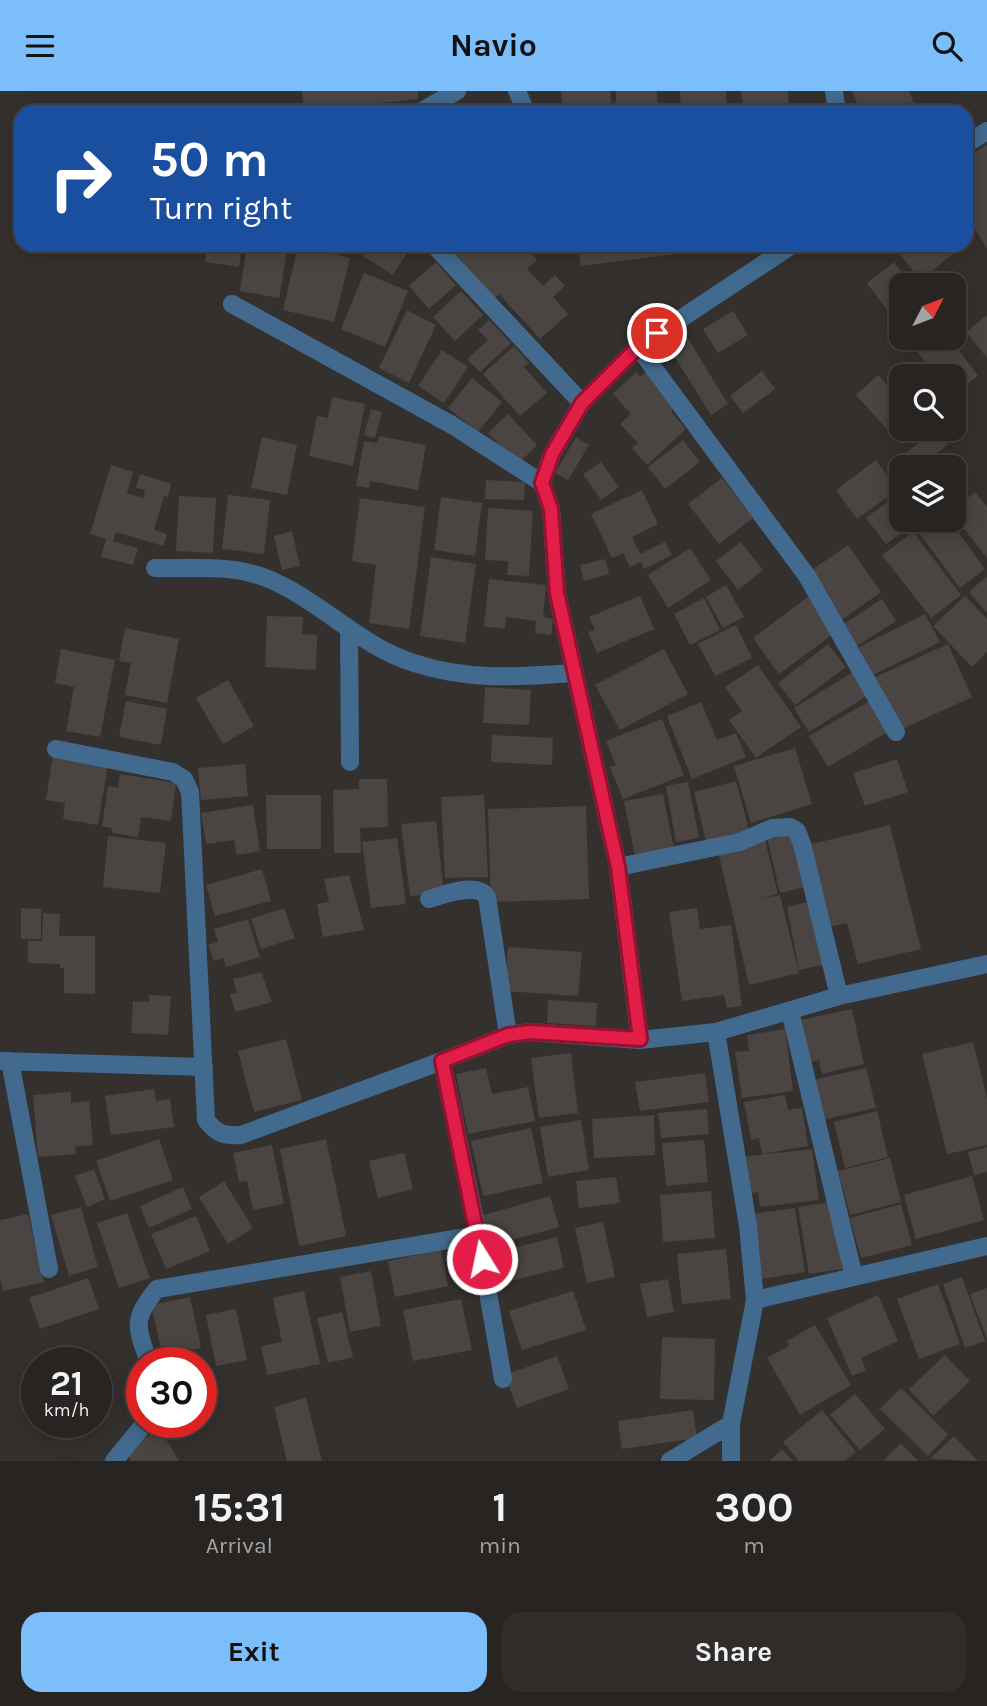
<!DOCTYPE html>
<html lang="en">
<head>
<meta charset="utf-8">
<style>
  body { margin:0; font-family:Karla,sans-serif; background:#2f2c2a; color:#f1f3f6; height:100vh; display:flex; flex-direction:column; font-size:26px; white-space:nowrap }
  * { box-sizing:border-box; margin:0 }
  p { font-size:23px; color:#a4a4a5 }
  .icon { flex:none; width:38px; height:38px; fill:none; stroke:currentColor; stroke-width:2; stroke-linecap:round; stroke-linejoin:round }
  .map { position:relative; height:1370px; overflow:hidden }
  .details { display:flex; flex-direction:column; background:#272422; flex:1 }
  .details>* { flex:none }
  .banner { position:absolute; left:14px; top:14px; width:959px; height:147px; border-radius:21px; box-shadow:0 4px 18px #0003,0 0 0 2px #434140; background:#1a4fa0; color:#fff; overflow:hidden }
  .needle { width:46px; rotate:48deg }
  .buttons { position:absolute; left:889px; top:182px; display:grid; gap:14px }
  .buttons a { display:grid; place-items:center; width:77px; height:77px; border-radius:14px; background:#272422; box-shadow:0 4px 18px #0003,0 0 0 2px #434140; font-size:35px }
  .speed { position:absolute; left:21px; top:1256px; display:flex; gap:14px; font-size:35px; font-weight:700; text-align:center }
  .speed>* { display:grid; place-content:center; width:91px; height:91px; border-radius:50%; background:#272422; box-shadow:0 4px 18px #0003,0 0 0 2px #434140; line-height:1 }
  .speed small { font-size:18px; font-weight:400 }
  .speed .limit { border:10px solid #d22; background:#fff; color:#111 }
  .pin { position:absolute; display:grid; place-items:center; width:60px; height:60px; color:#fff; margin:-30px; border:4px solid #fff; border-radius:50%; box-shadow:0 2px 7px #0007 }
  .me { position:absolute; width:77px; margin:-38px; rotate:350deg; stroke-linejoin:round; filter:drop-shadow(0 0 5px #0008) }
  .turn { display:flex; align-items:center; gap:24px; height:147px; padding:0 21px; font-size:32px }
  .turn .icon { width:91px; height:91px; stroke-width:2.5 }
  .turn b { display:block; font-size:49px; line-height:60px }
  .eta { display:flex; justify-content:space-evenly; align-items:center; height:119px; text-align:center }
  .eta b { font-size:42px; font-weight:700; line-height:49px }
  .action { display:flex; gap:14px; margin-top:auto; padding:14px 21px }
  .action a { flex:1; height:80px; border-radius:21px; background:#7cbef9; color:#111; font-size:28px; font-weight:700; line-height:80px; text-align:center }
  .action a+a { background:#2f2c2a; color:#f1f3f6 }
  header { display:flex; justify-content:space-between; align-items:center; height:91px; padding:0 21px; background:#7cbef9; color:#111; font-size:32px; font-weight:700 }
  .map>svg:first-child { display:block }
</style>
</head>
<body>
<header><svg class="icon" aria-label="menu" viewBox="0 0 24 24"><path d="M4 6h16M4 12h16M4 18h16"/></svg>Navio<svg class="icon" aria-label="search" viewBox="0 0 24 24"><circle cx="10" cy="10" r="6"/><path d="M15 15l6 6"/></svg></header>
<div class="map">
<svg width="987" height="1370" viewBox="0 0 987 1370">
  <rect width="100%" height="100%" fill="#34302e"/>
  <path fill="#4a4543" d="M302,0H418V8L304,20Z
    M561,0H610L612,21H563Z
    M616,0H657L658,21H616Z
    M680,0H726L727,21H681Z
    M741,0H788L789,21H743Z
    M852,0H909L917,20L861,21Z
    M987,54V158L971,131L966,134V66Z
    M208,154H242L239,176L205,171Z
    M247,154H288L279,207L240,200Z
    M369,154H412L393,184L363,165Z
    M446,154H523L537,169L527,178L543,195L555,184L565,195L553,206L568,223L540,248L499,203L495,207Z
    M578,154H683L684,162L581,175Z
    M892,154H955L959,158L921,189Z
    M298,155L350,167L334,231L283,219Z
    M436,171L456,194L429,218L409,195Z
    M894,171L911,194H901V238L867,192Z
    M364,182L408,200L385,256L341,238Z
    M461,200L483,224L455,250L433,226Z
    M407,219L436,234L409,292L379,277Z
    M733,220L748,244L718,262L703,238Z
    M987,224V267L966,241Z
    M489,229L511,252L480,281L467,268L488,249L478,239Z
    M687,246L728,313L711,324L669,257Z
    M907,247H950L978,285L954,303V285H936Z
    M514,255L529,272L524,276L547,302L520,325L483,283Z
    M442,259L468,276L444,312L418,295Z
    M762,280L775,298L743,322L730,305Z
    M636,281L640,286L646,281L677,315L671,321L686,338L647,374L632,357L638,352L620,333L631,323L613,303Z
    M878,284L901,310V338L893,345L856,304Z
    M472,287L502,311L478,341L448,317Z
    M332,306L365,313L353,375L309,365L317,325L328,327Z
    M371,318L382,321L375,347L364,344Z
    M508,323L537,354L518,373L488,342Z
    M935,338L948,353L932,367L939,376H907L899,368Z
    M379,345L426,354L418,399L370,390L369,397L356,395L364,350L377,352Z
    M262,346L297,354L287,404L251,397Z
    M576,346L589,354L568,389L555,382Z
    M683,349L700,371L665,398L648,376Z
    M876,369L897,399L857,428L836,399Z
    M601,371L619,396L601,409L583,383Z
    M111,374L133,381L127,402L143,407L145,399L136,397L140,383L171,393L168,406L164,405L154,439L167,443L163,455L116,441L113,450L138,457L133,474L101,466L106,448L90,443Z
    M722,387L753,427L719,453L688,413Z
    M486,389L525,391L524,409L485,408Z
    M642,399L658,433L632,446L640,463L665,451L672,464L644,478L641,471L630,476L623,462L612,467L591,423Z
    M901,401V429H919L886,453L866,427Z
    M975,401L987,416V467L954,425V418Z
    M228,404L270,409L264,463L222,458Z
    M179,405L216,407L213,462L176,460Z
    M441,406L482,412L475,465L434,459Z
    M360,407L425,416L409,538L369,532L376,474L352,470Z
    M488,417L533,420L529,485L507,484L508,470L485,469Z
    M930,429H949L985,478L960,497L917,439Z
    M292,440L300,475L282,479L274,445Z
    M913,441L961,504L931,527L882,464Z
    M741,451L763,479L738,499L716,470Z
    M848,454L881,501L839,531L823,508L829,504L812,479Z
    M690,457L711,489L668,517L648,484Z
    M431,466L476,473L465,552L420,545Z
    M605,468L609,483L584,490L580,474Z
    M987,485V522L969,501Z
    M489,488L546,494L543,526L553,528L551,544L535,542L536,530L506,526L505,538L484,535Z
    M726,494L744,526L723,537L706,506Z
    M640,505L654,538L597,562L588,541L595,539L589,526Z
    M809,505L836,541L779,583L753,547Z
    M965,505L987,528V561L972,576L933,535Z
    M704,507L720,539L690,554L674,523Z
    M882,508L896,530L854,557L841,535Z
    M925,523L940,551L873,584L859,556Z
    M267,525L303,526L302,543L317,544L316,579L265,576Z
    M736,534L752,567L715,585L698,553Z
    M125,537L179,548L167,612L125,604L131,572L119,570Z
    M828,553L846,576L795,614L778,592Z
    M948,553L972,606L900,639L875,586Z
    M61,558L115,569L100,646L66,640L74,596L55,592Z
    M664,558L688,603L620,639L595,594Z
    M758,574L801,636L756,667L729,629L742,620L725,596Z
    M858,578L872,602L809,641L794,617Z
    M228,589L254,635L223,653L196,607Z
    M485,596L531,599L529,634L483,632Z
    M873,608L891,639L828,676L809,645Z
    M126,610L167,618L161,654L119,646Z
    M701,611L717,649L736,642L746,666L692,688L667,625Z
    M662,628L684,684L623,708L610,676L616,674L606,650Z
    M492,644L553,647L552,674L491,671Z
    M795,657L812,713L751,732L734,675Z
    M53,664L108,673L98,734L63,728L65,712L46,709Z
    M897,668L908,701L865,715L853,682Z
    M245,673L248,705L201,709L198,677Z
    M120,683L176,692L171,730L141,726L138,746L112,742V737L102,735L108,695L118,697Z
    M359,688H387L388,736L360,737L361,762H334L333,699L359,698Z
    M736,690L750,743L707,754L694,701Z
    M688,691L699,747L676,751L666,695Z
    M663,703L674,758L635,765L624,710Z
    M266,704H321V758H267Z
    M484,704L488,786L445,787L441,706Z
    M253,714L260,760L237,764L234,749L206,753L201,722Z
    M586,715L589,808L491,811L488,718Z
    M436,730L444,801L410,805L401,733Z
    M890,734L921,858L858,873L847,832L828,836L808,754Z
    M792,740L805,796L780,802L767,746Z
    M108,745L166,752L160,802L103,796Z
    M397,747L406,813L371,817L362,751Z
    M765,749L778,803L758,809L780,804L799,882L749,894L718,760Z
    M262,778L271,810L215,825L206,794Z
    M349,784L364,839L323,846L317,813L329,811L324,788Z
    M812,810L826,873L799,879L787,816Z
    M21,817L41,818V848H21Z
    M284,817L295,847L261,858L251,828Z
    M697,817L700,838L731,834L742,915L727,917L724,904L682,910L669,821Z
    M43,822L60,823L59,845H95V903L64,902V877H60V873L28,872V850H42Z
    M248,828L260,866L226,876L223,867L214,870L208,854L218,851L214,838Z
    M508,856L582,861L578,905L505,900Z
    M261,881L272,911L235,921L230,903L237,902L233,888Z
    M149,904L171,905L168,944L131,942L133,910L149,911Z
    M548,909L597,912L596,935L547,932Z
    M852,918L864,973L822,983L819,969L804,972L795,930Z
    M785,938L793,1000L742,1007L735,961L749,960L747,944Z
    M286,948L302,1009L254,1021L238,960Z
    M973,951L987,1007V1054L947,1063L922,963Z
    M571,962L578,1022L539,1027L531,967Z
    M486,977L492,1003L528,996L535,1030L468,1043L456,983Z
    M866,977L876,1017L822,1029L813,989Z
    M705,982L709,1011L640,1020L635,991Z
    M154,998L156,1010L170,1008L174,1036L111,1044L105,1005Z
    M71,1001V1012L89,1010L93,1054L75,1056L76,1063L38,1066L33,1004Z
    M785,1004L788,1019L802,1017L808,1055L762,1063L759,1047L751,1049L744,1011Z
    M707,1018L709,1043L661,1047L658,1022Z
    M877,1020L888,1066L845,1077L834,1031Z
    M654,1024L655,1064L594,1067L592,1028Z
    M581,1029L589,1079L548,1086L540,1036Z
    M531,1037L543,1092L483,1105L471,1050Z
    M159,1048L173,1089L110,1110L96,1070Z
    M326,1048L346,1145L299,1155L280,1058Z
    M704,1049L708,1091L666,1095L662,1052Z
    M272,1054L284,1113L253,1119L247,1090L239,1091L233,1062Z
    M987,1056V1081L974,1084L968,1061Z
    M812,1058L819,1109L760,1116L758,1101L745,1103L740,1066Z
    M404,1062L413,1098L378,1107L369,1070Z
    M890,1067L901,1111L850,1124L838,1080Z
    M94,1078L105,1108L87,1116L75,1085Z
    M972,1085L984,1129L916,1148L904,1104Z
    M616,1086L620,1112L579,1117L576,1090Z
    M224,1090L253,1137L228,1153L199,1106Z
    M183,1096L192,1118L149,1137L140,1115Z
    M711,1100L715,1147L663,1151L660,1104Z
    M550,1105L559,1136L490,1155L481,1125Z
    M831,1111L842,1178L809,1183L798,1116Z
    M901,1113L912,1154L861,1167L850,1127Z
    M81,1116L98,1176L69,1185L51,1124Z
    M795,1117L805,1181L762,1188L752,1123Z
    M127,1122L150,1187L119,1197L97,1132Z
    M28,1123L44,1191L3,1200L0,1187V1129Z
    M196,1125L210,1160L166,1178L151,1143Z
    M603,1131L615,1186L587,1192L575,1137Z
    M557,1146L564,1177L497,1193L489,1163Z
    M726,1158L731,1208L682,1213L677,1163Z
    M441,1159L448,1195L395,1206L388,1170Z
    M371,1180L381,1235L350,1241L340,1186Z
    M962,1186L985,1250L965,1257L943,1193Z
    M88,1187L99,1218L40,1238L29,1207Z
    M668,1188L674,1221L647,1226L640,1193Z
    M938,1193L960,1253L919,1268L897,1208Z
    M987,1197V1248L970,1203Z
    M304,1200L320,1273L267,1284L261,1255L282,1251L273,1207Z
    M573,1200L586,1239L522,1259L509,1220Z
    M878,1204L898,1250L861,1267L866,1279L852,1285L827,1227Z
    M190,1206L201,1257L163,1266L151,1214Z
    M461,1208L472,1259L413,1270L403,1219Z
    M236,1218L247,1269L216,1275L206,1224Z
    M342,1221L353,1266L328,1272L317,1227Z
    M815,1234L851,1294L800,1324L767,1267L789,1255L787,1250Z
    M662,1246L715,1248L714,1309L660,1308Z
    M945,1264L970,1290L933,1325L909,1298Z
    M557,1265L569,1298L517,1317L505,1284Z
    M901,1297L948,1343L928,1365L880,1318Z
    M855,1303L885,1338L860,1359L830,1324Z
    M306,1307L322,1370H287L274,1316Z
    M693,1319L697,1347L622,1358L618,1330Z
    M822,1319L856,1361L844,1370H799L783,1351Z
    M160,1338L179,1370H131L125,1359Z
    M954,1345L978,1370L930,1368Z
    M901,1352L918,1370H883Z
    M782,1358L793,1370H770Z"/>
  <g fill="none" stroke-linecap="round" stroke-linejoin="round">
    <path stroke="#416a8e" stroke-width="18" d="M517,0L526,21
      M834,0L837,21
      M420,21L457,0
      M966,53L987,40
      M434,154L582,312
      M232,213L452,334L542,392
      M638,256L807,485L896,641
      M155,477C192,478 231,473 266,487C319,508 359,555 414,572C469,590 518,586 574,582
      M349,539L350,671
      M56,658L173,681L184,688L190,701L206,1029C217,1043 224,1045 241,1044L442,970
      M618,776L740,751L772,737L790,736L797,740L802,753L839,905
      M429,808C444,804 477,790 487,806L508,944
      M790,920L854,1186
      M716,941L748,1135L755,1209L731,1333V1370
      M640,949L618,776L557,502L551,418L542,392L552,363L582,312L638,256L792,154
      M0,970L204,976
      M10,970L49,1178
      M755,1209L987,1155
      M149,1272C137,1236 131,1229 157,1198L478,1144
      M503,1288L478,1144L442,970L508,944L530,941L640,949L716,941L839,905L987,873
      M114,1370L145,1332
      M670,1370L731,1333"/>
  </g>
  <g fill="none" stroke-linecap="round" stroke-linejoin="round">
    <defs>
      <path id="route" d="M482,1168L442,970L508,944L530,941L640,948L618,776L557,502L551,418L542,392L552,363L582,312L638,256L657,242"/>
    </defs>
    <use href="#route" stroke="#92132f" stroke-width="18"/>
    <use href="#route" stroke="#e11d48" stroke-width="12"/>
  </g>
</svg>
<div class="buttons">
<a><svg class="needle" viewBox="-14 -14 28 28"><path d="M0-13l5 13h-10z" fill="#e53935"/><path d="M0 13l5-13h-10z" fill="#a4a4a5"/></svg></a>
<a><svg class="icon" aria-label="search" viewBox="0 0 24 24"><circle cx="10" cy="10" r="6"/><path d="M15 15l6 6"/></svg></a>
<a><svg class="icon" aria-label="layers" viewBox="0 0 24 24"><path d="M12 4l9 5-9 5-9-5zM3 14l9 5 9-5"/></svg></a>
</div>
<div class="speed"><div>21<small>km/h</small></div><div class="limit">30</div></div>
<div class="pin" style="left:657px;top:242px;background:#d93025"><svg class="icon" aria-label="arrive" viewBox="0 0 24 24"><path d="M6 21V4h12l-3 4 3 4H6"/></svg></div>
<svg class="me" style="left:482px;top:1168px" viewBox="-20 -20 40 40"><circle r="17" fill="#e11d48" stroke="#fff" stroke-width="3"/><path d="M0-11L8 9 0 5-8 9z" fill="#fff"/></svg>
<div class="banner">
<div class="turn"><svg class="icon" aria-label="right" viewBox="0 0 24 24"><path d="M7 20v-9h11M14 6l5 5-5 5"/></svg><div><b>50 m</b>Turn right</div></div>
</div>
</div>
<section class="details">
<div class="eta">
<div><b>15:31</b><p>Arrival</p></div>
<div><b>1</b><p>min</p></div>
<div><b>300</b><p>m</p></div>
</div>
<div class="action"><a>Exit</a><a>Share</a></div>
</section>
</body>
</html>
